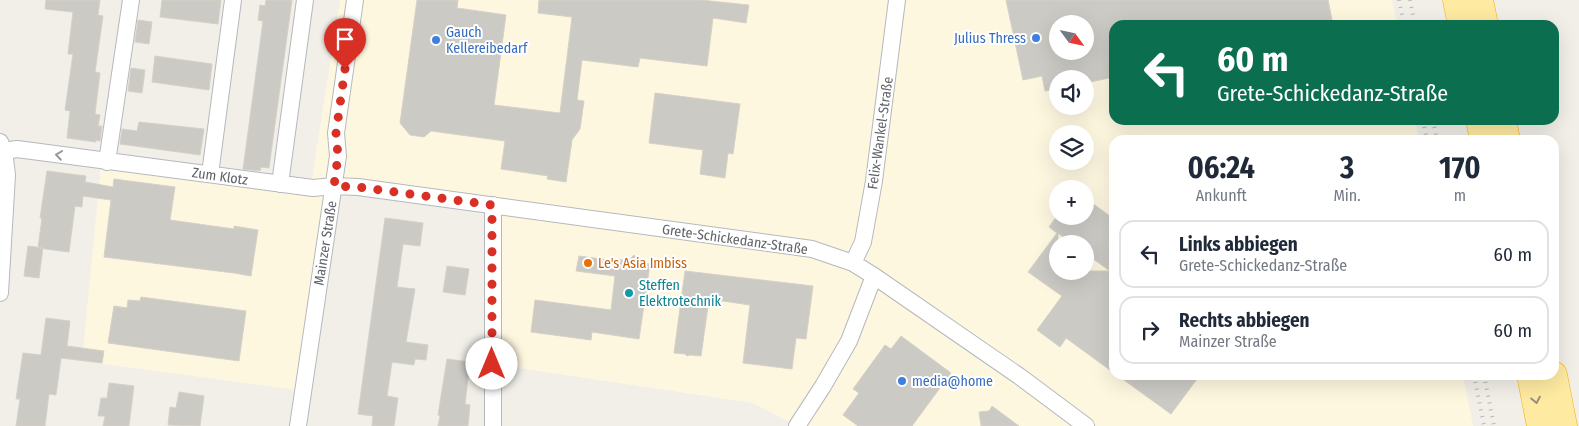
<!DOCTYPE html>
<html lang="de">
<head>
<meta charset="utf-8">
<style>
  body { margin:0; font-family:"Fira Sans Condensed",sans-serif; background:#f2f2f3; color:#1f2937; height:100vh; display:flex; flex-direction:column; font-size:19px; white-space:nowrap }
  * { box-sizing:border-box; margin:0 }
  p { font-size:16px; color:#747a83 }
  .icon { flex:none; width:28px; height:28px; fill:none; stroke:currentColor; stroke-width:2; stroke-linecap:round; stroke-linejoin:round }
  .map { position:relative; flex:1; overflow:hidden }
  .details { position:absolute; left:1109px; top:135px; width:450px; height:245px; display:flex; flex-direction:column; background:#fff; border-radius:15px; box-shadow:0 5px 20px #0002 }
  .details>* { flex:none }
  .banner { position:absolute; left:1109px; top:20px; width:450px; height:105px; border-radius:15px; box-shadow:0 5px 20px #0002; background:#0b6e4f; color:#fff; overflow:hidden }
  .needle { width:32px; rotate:123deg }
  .fabs { position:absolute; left:1049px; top:15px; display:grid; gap:10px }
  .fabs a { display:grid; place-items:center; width:45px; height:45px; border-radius:50%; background:#fff; box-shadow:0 5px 20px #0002; font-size:25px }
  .pin { position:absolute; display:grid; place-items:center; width:42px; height:42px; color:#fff; margin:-51px -21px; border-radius:50% 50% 50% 0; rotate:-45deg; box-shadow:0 0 5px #0007 }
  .pin .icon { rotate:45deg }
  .me { position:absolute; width:55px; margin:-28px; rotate:0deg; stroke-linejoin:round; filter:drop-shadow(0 0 4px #0008) }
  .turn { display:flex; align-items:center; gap:18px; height:105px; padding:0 25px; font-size:22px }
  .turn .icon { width:65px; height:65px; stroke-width:2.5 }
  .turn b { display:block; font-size:35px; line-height:42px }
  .eta { display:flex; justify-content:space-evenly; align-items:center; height:85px; text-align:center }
  .eta b { font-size:30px; font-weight:700; line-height:35px }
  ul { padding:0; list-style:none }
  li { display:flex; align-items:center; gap:15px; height:68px; margin:0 10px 8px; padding:0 15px; border:2px solid #e0e1e3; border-radius:15px }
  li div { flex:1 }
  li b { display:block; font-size:19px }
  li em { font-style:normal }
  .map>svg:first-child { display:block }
</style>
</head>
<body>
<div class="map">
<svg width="1579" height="426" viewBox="0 0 1579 426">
  <rect width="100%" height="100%" fill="#f1efe8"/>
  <path fill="#fef7e0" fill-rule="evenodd" d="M340,0H1392L1397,25H1114V120H1415L1419,140H1114V375H1463L1473,426H797L753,403L492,364V205L334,186L303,391L82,361L102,156L311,185ZM1058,24H1085V51H1058ZM1058,79H1085V106H1058ZM1058,134H1085V161H1058ZM1058,189H1085V216H1058ZM1058,244H1085V271H1058Z"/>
  <path fill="#cccac5" stroke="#d6d1c6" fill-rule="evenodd" d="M46,0H100L98,15L103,16L95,72L100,73L95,114L100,115L98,126H102L100,141L96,140V142L67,138L70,111L65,110L73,54H68L73,12L45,9Z
    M162,0H221L218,24L160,17Z
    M266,0H292L269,168L261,167L260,171L243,169L263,21L258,20L260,5L265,6Z
    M417,0H458L457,8L506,15L494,105L560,113L572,17L538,13L539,0H701L749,5L746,23L713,18L707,66L640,58L638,67L582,60L577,100L584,101L580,129L572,140L566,182L547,179L548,176L501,169L505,141L431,131L424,137L410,135L400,123Z
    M1006,0H1328L1333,25H1114V77L1085,83V79H1058V89L1045,91L1042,76L1023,80ZM1058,24H1085V51H1058Z
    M138,20L152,22L149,44L135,42Z
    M155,56L212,64L209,90L152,82Z
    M131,68L145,70L142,93L128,91Z
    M655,93L740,104L733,154L728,153L725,178L700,174L703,150L649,143Z
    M139,122L204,129L200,155L120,144L122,129L137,131Z
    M47,171L86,176L85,182L113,187L114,179L175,187L170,220L234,229V226L258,230L251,276L234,273L104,257L111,200L83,196L82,207L75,206L69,252L38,248L42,218H40Z
    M1085,198L1114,219V373L1066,338L1060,347L1037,330L1062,296L1028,272L1057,233L1049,227L1057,216H1085ZM1058,233L1072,244H1085V253L1110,271H1058Z
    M385,218L423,223L420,246L403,244L397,287L415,289L406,342L428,345L426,360L415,359L414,365L392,362L387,396L398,398L394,426H372L373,416L358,414Z
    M28,246L43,248L39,278L24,276Z
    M634,255L640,262L650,264L639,339L592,332L591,340L531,332L535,300L611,310L615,276L576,271L579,256L617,261V259L628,261Z
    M447,266L469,269L465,295L443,292Z
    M685,271L813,286L806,339L796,338L792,369L743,363L750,305L709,299L701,356L690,355L687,356L685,354L674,353Z
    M141,297L246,311L239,361L108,343L114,306L127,308L128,300L140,301Z
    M46,318L70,321L67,346L104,351L102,363L61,358L56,395L49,394L45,426H16L20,399H16L23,353L41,355Z
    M901,336L951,373L912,426H858L843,415L859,393L853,389L885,345L891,349Z
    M447,359L470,362L465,404L470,405L468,426H438L440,416L438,415Z
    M1117,375H1200L1171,414Z
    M109,383L134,386L129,426H103L105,416H98L101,398H107Z
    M179,392L204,396L200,426L168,425L170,407L176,408Z
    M992,406L1019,426H981L979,412L989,411Z"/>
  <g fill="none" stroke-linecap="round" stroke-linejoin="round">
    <defs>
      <path id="minor" d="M0,142L4,151L7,175L0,293
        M4,151L17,149L313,188L334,186L358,187L812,249L853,263L874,276L1019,376L1086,426
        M107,162L131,0
        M210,174L233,0
        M280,184L305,0
        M853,263L863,242L874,181L897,0
        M298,426L338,156L336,133L355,0
        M493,426V205
        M797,426L823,386L849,341L874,276"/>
      <path id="trunk" d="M1457,0L1462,25
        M1479,0L1484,25
        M1480,120L1484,140
        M1502,120L1506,140
        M1531,375L1541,426
        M1553,375L1563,426"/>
    </defs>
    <use href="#minor" stroke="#b5b8bc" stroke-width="18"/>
    <use href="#trunk" stroke="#f9ab00" stroke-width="29"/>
    <use href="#minor" stroke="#fff" stroke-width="16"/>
    <use href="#trunk" stroke="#feeaa1" stroke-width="28"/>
    <path stroke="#b6b7b8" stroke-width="4" stroke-dasharray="1 6" stroke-linecap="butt" d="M1399,0L1404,25
      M1410,0L1415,25
      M1423,120L1427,140
      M1433,120L1437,140
      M1474,375L1484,426
      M1484,375L1494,426"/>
  </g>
  <defs><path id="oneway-chevron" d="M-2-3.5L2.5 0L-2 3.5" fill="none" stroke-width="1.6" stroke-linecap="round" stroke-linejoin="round" transform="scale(1.25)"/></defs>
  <use stroke="#979a9d" href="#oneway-chevron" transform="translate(59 155) rotate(-172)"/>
  <use stroke="#97927c" href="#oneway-chevron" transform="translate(1536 400) rotate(79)"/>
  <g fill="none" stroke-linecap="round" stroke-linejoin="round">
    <path stroke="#d93025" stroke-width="9" stroke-dasharray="0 16.2" d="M345,69L336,133L338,156L334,186L358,187L492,205V364"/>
  </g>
  <g fill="#3f7fe0" stroke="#fff" stroke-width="2">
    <circle cx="1036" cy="38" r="5"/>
    <circle cx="436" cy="40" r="5"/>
    <circle cx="902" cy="381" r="5"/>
  </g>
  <circle fill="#e8710a" stroke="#fff" stroke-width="2" cx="588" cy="263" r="5"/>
  <circle fill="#0f9aa8" stroke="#fff" stroke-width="2" cx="629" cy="293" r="5"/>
  <g text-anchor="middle" stroke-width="4" stroke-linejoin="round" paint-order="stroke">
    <g font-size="14" fill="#366cbe" stroke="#fff" text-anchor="start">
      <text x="446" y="37">Gauch<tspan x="446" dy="16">Kellereibedarf</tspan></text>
      <text x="1026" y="43" text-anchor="end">Julius Thress</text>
      <text x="912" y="386">media@home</text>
    </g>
    <g font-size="14" fill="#5f6368" stroke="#fff">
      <text transform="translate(880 133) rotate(-82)" y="5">Felix-Wankel-Straße</text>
      <text transform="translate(220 176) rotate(8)" y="5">Zum Klotz</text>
      <text transform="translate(735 239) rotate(8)" y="5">Grete-Schickedanz-Straße</text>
      <text transform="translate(325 243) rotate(-81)" y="5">Mainzer Straße</text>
    </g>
    <g font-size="14" fill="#c56008" stroke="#fff" text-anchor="start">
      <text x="598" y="268">Le's Asia Imbiss</text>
    </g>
    <g font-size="14" fill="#0d838f" stroke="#fff" text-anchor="start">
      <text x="639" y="290">Steffen<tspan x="639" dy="16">Elektrotechnik</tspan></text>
    </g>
  </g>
</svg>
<div class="fabs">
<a><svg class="needle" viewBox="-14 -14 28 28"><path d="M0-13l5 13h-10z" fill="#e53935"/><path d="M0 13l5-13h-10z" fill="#747a83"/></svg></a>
<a><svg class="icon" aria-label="sound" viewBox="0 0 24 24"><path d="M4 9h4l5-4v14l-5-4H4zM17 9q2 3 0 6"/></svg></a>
<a><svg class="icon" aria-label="layers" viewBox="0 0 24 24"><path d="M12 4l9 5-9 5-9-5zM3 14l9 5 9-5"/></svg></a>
<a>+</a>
<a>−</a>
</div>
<div class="pin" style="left:345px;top:69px;background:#d93025"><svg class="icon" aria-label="arrive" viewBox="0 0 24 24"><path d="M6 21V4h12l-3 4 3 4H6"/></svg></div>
<svg class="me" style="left:492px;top:364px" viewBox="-20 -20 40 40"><circle r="19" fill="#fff"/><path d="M0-13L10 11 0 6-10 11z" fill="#d93025"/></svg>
<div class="banner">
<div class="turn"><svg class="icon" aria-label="left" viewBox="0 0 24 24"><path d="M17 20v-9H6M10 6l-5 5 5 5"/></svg><div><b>60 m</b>Grete-Schickedanz-Straße</div></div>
</div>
<section class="details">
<div class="eta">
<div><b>06:24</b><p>Ankunft</p></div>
<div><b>3</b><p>Min.</p></div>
<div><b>170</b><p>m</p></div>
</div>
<ul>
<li><svg class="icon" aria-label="left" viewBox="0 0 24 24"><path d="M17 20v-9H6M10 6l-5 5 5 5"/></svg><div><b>Links abbiegen</b><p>Grete-Schickedanz-Straße</p></div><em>60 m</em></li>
<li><svg class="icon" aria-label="right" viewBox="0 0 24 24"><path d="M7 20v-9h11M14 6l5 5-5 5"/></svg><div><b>Rechts abbiegen</b><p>Mainzer Straße</p></div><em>60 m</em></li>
</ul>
</section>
</div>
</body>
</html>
